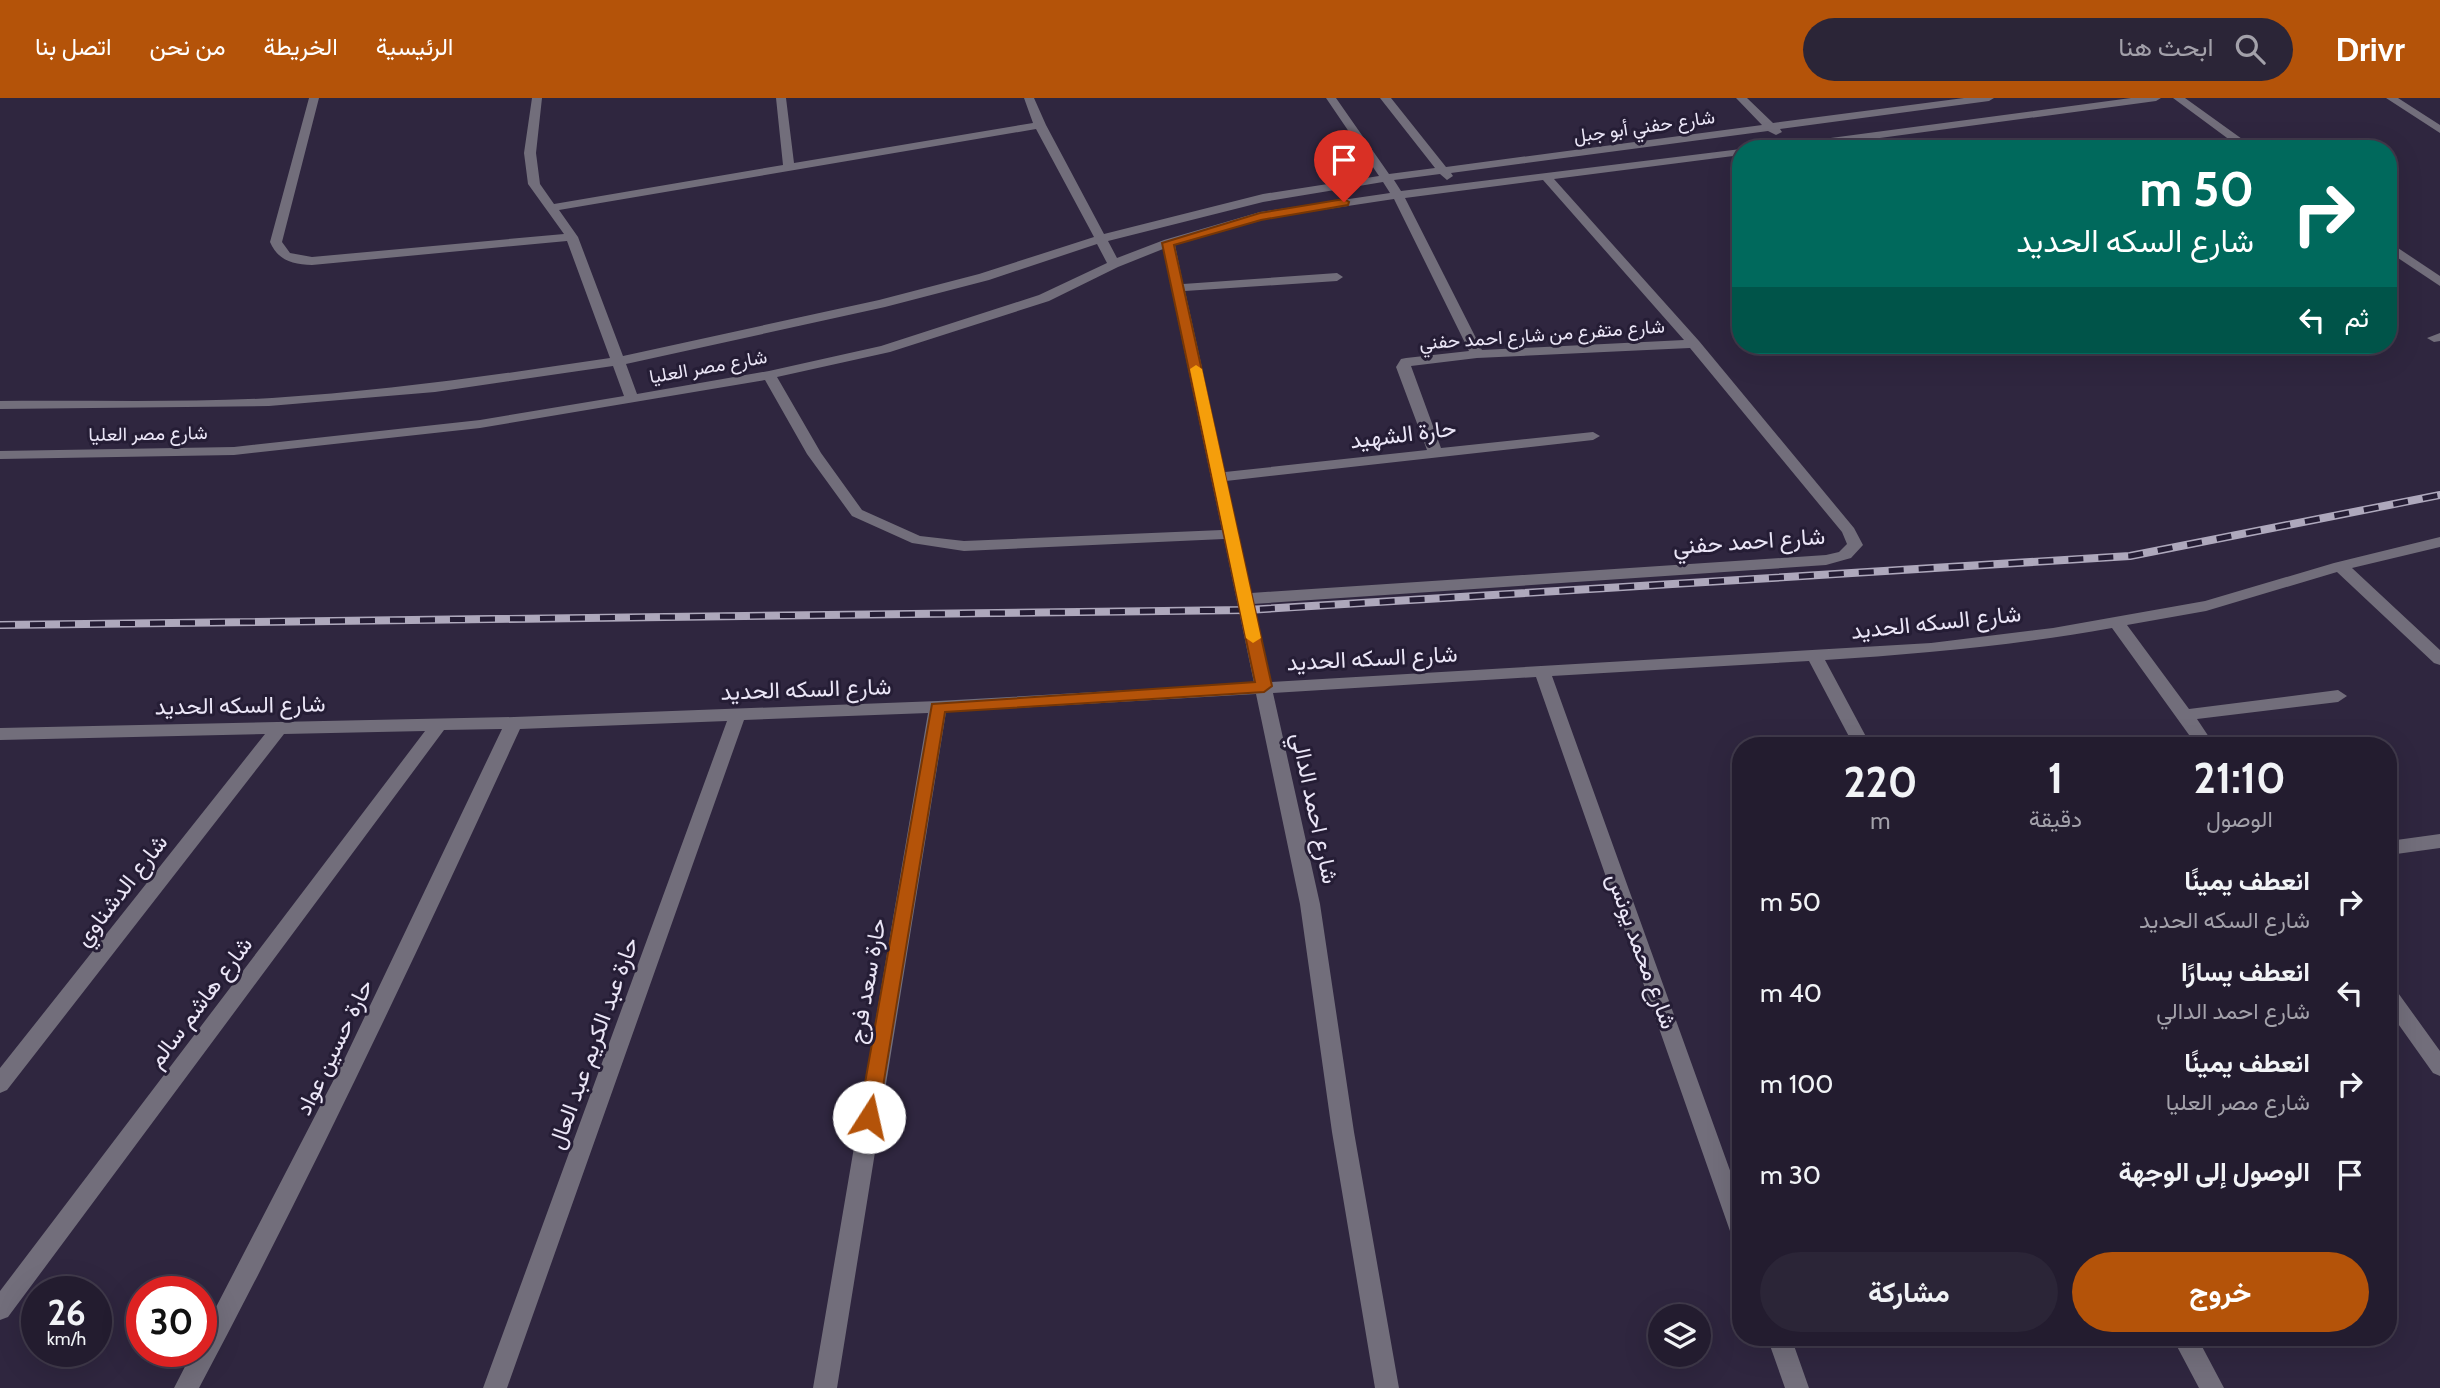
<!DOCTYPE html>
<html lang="ar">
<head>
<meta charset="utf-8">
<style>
  body { margin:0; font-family:Cabin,Vazirmatn,sans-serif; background:#2b2537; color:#f1f3f6; direction:rtl; height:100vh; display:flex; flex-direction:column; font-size:26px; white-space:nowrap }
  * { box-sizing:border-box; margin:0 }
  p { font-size:23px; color:#a3a1aa }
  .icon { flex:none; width:38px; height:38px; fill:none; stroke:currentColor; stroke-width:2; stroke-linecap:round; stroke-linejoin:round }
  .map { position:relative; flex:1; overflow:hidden; direction:ltr }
  .drawer { position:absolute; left:1732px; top:639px; width:665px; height:609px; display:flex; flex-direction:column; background:#231c2f; border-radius:28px; box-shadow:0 7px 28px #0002,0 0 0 2px #403a4b; direction:rtl }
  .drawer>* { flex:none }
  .guide { position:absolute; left:1732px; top:42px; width:665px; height:214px; border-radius:28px; box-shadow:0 7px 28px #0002,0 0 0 2px #403a4b; direction:rtl; background:#00695c; color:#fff; overflow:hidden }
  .tools { position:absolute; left:1648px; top:1206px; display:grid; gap:14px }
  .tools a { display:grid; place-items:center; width:63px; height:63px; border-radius:50%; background:#231c2f; box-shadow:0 7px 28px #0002,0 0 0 2px #403a4b; font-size:35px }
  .speed { position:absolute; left:21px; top:1178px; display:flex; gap:14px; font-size:35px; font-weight:700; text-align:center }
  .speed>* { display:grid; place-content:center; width:91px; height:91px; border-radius:50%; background:#231c2f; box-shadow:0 7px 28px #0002,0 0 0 2px #403a4b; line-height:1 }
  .speed small { font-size:18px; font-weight:400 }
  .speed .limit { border:10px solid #d22; background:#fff; color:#111 }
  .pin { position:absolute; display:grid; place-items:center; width:60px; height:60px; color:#fff; margin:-72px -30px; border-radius:50% 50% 50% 0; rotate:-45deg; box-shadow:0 0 7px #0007 }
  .pin .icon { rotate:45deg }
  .me { position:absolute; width:77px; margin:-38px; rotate:10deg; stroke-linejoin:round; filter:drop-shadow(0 0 5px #0008) }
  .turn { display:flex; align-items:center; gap:24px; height:147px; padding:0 28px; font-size:32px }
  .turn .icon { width:91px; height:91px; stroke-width:2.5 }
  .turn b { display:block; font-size:49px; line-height:60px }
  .then { display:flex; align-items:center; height:66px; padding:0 28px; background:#0003; gap:14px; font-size:26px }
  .eta { display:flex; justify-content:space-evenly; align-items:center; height:119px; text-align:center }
  .eta b { font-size:42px; font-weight:700; line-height:49px }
  .button { display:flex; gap:14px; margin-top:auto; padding:14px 28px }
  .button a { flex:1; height:80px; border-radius:42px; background:#b45309; color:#fff; font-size:28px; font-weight:700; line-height:80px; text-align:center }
  .button a+a { background:#2b2537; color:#f1f3f6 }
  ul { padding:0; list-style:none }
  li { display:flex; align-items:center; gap:21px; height:91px; padding:0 28px }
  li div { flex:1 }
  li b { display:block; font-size:26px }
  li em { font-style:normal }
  header { display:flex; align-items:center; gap:42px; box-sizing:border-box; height:98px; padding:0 35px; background:#b45309; color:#fff }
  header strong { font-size:33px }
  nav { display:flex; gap:38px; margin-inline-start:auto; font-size:24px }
  .search { width:490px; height:63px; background:#2b2537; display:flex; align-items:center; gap:18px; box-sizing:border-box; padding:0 24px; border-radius:38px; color:#a3a1aa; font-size:26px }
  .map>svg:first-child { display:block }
</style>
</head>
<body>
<header>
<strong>Drivr</strong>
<div class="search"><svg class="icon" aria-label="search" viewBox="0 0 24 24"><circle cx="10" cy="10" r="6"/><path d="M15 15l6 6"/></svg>ابحث هنا</div>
<nav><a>الرئيسية</a><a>الخريطة</a><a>من نحن</a><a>اتصل بنا</a></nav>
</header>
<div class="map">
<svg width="2440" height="1290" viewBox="0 0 2440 1290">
  <rect width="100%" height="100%" fill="#2f263f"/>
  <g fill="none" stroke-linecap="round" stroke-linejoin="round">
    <path fill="#726e7b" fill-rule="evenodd" d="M309,0H319L282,144L290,155L312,159L564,136L528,86L524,55L532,0H542L536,55L540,86L554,106L783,67L776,0H786L794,65L1033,25L1024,0H1034L1046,27L1104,136L1263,96L1379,78L1326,0H1336L1389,76L1435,70L1380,0H1391L1446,69L1762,27L1736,0H1747L1773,25L1964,0H1994L1989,3L1780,31L1782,34L1776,37L1768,33L1451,75L1453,78L1447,82L1440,76L1394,82L1401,93L1741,51H1742L1741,57L1554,81L1699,243L1854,430L1863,447L1851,460L1826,467L1253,506L1271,584L1931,545L2053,530L2205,503L2334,465L2440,439V449L2352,470L2440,552V567L2434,565L2337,474L2206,513L2127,527L2189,611L2338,592L2347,598L2338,604L2197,621L2215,648H2197L2112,530C2017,547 1921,556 1825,562L1871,648H1854L1809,563L1552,578L1741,1103V1143L1733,1140L1730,1133L1536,579L1273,595L1320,806L1354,1034L1399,1290H1375L1332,1034L1300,806L1256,596L946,614L837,1290H813L928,615L744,622L507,1290H483L727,623L520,631C418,853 314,1074 199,1290H174L193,1253H201V1238L345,960L502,631L444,632L8,1219L0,1222V1193L425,633L284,636L7,992L0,995V970L265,636L0,642V630L514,619L938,603L1254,585L1224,441L964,453L912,445L852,418L807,356L765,282L480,330L234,357L0,361V353L234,349L480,322L624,298L613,268L435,294L269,308L0,311V303C90,302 182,305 272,300C385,293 497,277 610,260L567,143L312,167C293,166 278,163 270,144ZM1036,31L1094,139L979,176L879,202L623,258L578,139L559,112ZM1543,82L1684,242L1482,252L1405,100ZM1383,84L1390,95L1260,114L1164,142L1117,160L1108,143L1263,104ZM1394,101L1469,253L1406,260L1401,261L1396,269L1427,352L1225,374L1185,193L1337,183L1343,179L1337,175L1183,186L1175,147L1261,121ZM1097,146L1107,165L1039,197L881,248L769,273L637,296L626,266L885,209L989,182ZM1163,151L1222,432L964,443L920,438L862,412L821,355L777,279L890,254L1049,203L1118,169ZM1690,250L1842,434L1847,446L1839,454L1826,457L1251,495L1226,383L1593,342L1600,338L1593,334L1441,350L1411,268L1477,260Z
      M2131,0H2161L2156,3L1798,51H1764L1770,48Z
      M2173,0H2185L2256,51H2242Z
      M2386,0H2398L2440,27V35Z
      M2389,144L2440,178V188L2389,154Z
      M2440,235V243L2434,244L2427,240Z
      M2440,736V750L2389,757V743Z
      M2389,890L2396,892L2440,953V978L2433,975L2389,913Z
      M1767,1239H1791L1809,1290H1785Z
      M2172,1239H2197L2224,1290H2199Z"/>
    <defs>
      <path id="rail" d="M0,527L1247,512L2130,458L2440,397"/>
    </defs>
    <use href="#rail" stroke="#aea8bc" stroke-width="8"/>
    <use href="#rail" stroke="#251d35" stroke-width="5" stroke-dasharray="15" stroke-linecap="butt"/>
  </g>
  <path fill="#b45309" stroke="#753606" stroke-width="2" d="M1344,101L1349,104L1348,107L1261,122L1174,147L1272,588L1264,594L945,614L878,1019L875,1025L869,1027L862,1025L859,1019L932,606L1255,584L1162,145L1260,115Z"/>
  <path fill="#f59e0b" d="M1196,267L1202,271L1261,540L1253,545L1246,540L1190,271Z"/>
  <g text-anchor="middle" stroke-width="6" stroke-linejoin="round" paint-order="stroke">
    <g font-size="19" fill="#ebe6f7" stroke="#251d35">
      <text transform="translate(1644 28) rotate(-8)" y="7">شارع حفني أبو جبل</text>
      <text transform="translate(1542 236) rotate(-4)" y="7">شارع متفرع من شارع احمد حفني</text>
      <text transform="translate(708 268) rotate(-10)" y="7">شارع مصر العليا</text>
      <text transform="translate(148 335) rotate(-1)" y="7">شارع مصر العليا</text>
    </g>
    <g font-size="23" fill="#ebe6f7" stroke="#251d35">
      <text transform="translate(1403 336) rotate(-7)" y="8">حارة الشهيد</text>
      <text transform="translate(1749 443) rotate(-4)" y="8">شارع احمد حفني</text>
      <text transform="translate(1936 524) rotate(-6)" y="8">شارع السكه الحديد</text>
      <text transform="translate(1372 560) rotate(-3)" y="8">شارع السكه الحديد</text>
      <text transform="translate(806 591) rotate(-2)" y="8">شارع السكه الحديد</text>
      <text transform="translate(240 607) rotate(-1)" y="8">شارع السكه الحديد</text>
      <text transform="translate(1315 710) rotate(78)" y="8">شارع احمد الدالي</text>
      <text transform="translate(121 792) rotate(-52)" y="8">شارع الدشناوي</text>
      <text transform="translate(1642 853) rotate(70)" y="8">شارع محمد يونس</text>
      <text transform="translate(867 883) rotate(-80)" y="8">حارة سعد فرج</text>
      <text transform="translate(200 904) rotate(-53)" y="8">شارع هاشم سالم</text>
      <text transform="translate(593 945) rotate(-70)" y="8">حارة عبد الكريم عبد العال</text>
      <text transform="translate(334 949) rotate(-64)" y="8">حارة حسين عواد</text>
    </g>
  </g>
</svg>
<div class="tools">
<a><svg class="icon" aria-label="layers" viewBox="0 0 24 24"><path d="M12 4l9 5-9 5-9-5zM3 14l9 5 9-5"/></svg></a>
</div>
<div class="speed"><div>26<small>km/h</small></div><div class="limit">30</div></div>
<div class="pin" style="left:1344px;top:104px;background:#d93025"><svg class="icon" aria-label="arrive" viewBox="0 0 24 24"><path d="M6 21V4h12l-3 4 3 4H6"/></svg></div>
<svg class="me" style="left:869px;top:1019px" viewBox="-20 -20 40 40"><circle r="19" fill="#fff"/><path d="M0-13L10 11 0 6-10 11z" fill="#b45309"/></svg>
<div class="guide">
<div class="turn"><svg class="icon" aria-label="right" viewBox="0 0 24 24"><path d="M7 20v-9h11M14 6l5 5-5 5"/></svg><div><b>50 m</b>شارع السكه الحديد</div></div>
<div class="then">ثم<svg class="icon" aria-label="left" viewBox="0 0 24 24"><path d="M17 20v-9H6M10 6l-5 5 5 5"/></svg></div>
</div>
<section class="drawer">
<div class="eta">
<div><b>21:10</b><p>الوصول</p></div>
<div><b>1</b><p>دقيقة</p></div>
<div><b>220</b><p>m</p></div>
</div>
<ul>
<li><svg class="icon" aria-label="right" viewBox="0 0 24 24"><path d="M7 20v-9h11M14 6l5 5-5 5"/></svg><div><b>انعطف يمينًا</b><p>شارع السكه الحديد</p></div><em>50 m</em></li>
<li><svg class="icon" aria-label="left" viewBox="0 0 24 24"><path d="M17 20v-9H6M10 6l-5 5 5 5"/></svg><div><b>انعطف يسارًا</b><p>شارع احمد الدالي</p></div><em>40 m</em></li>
<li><svg class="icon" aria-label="right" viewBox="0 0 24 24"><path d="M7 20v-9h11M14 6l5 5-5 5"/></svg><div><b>انعطف يمينًا</b><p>شارع مصر العليا</p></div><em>100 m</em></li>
<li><svg class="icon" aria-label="arrive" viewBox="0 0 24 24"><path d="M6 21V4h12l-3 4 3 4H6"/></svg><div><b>الوصول إلى الوجهة</b></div><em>30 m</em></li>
</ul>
<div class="button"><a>خروج</a><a>مشاركة</a></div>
</section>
</div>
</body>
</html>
